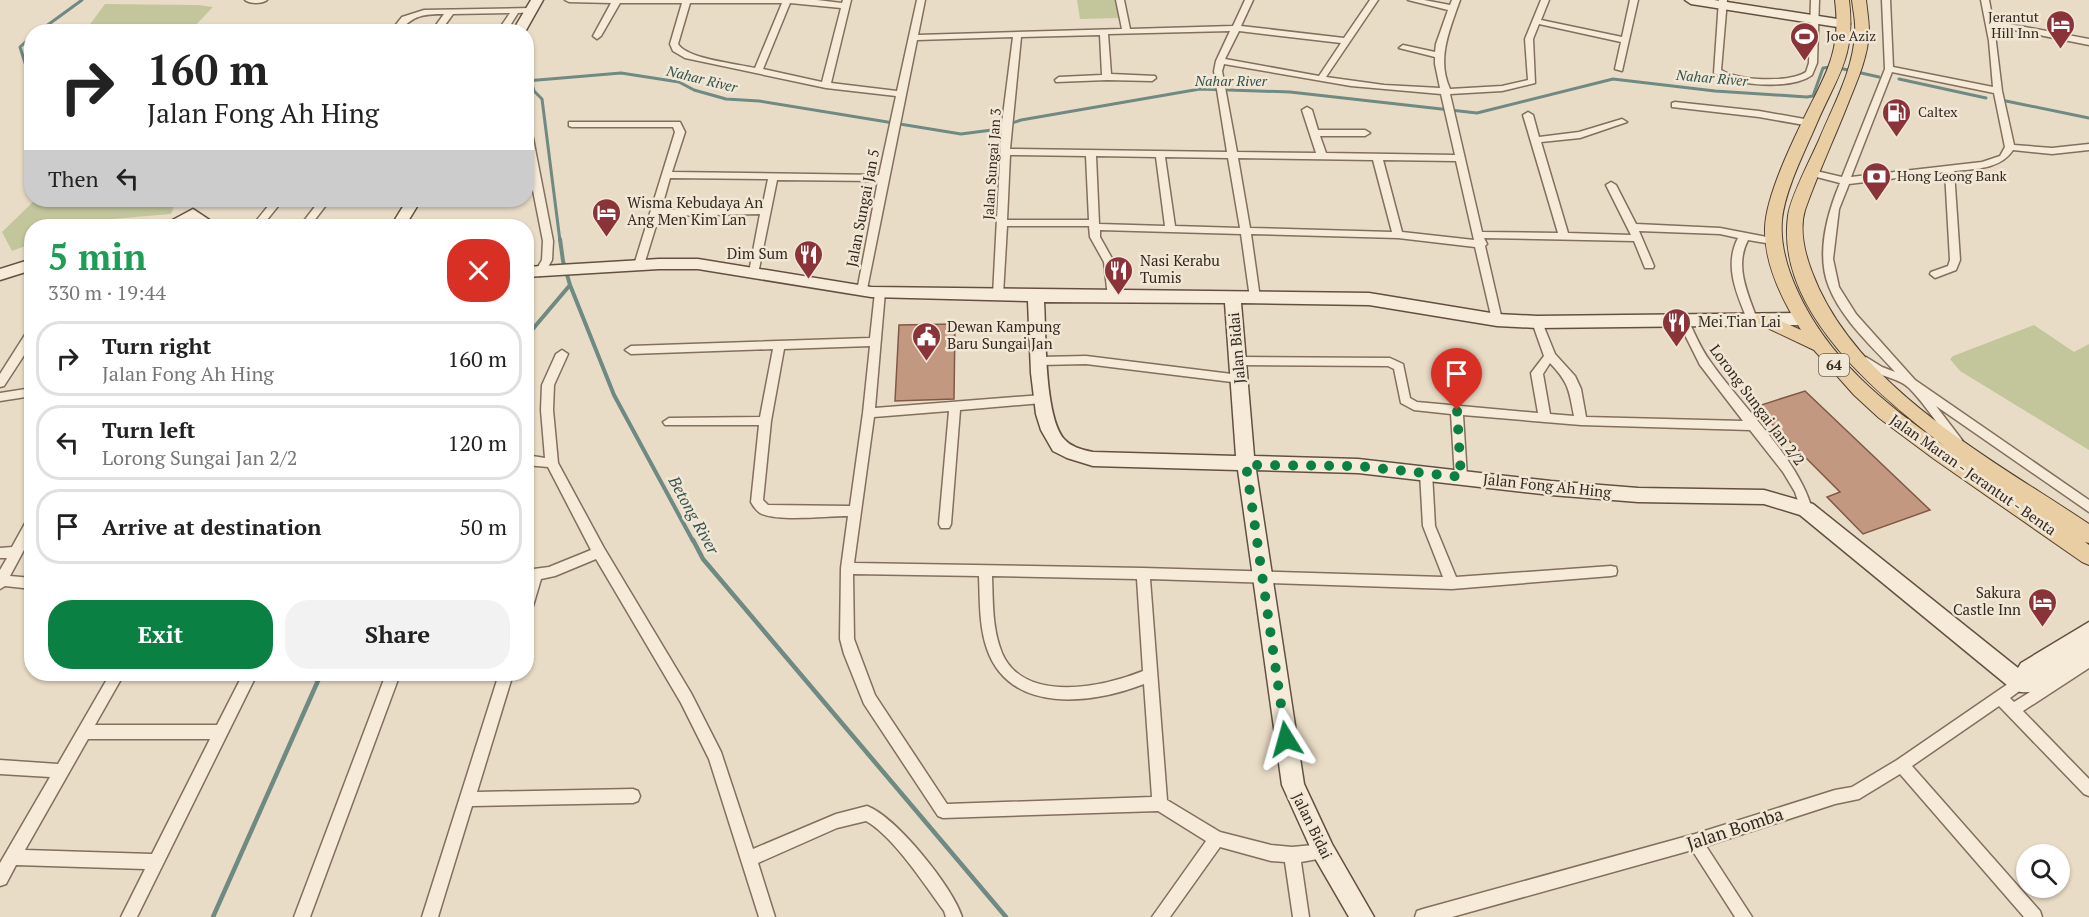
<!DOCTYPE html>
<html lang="en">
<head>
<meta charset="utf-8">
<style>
  body { margin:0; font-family:"PT Serif",serif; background:#f2f2f2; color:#222; height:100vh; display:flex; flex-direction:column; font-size:22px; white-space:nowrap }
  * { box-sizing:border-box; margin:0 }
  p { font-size:20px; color:#767676 }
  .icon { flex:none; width:33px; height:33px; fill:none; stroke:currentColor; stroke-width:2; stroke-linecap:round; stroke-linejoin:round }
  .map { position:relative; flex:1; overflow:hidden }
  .drawer { position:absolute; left:24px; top:219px; width:510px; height:462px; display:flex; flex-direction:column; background:#fff; border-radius:24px; box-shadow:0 2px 4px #0004 }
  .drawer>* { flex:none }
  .guide { position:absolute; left:24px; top:24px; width:510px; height:183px; border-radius:24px; box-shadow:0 2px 4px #0004; background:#fff; color:#222; overflow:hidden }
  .fabs { position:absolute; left:2016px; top:844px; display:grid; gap:12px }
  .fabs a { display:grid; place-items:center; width:54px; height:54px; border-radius:50%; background:#fff; box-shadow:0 2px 4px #0004; font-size:30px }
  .pin { position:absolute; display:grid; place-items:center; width:51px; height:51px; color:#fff; margin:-62px -26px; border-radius:50% 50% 50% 0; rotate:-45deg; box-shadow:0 0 6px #0007 }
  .pin .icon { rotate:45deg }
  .me { position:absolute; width:66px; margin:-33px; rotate:352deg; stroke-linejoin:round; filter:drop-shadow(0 0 4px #0008) }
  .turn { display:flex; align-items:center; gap:21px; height:126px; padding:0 24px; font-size:27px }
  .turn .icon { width:78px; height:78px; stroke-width:2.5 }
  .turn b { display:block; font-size:42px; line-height:51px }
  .then { display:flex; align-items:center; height:57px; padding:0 24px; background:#0003; gap:12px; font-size:22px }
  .round { display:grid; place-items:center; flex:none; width:63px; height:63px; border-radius:24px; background:#f2f2f2 }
  .head { display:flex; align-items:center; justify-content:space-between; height:102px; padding:0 24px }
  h1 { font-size:36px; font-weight:700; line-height:45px; color:#1e9e55 }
  .primary-button { display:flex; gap:12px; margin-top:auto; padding:12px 24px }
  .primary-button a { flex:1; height:69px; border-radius:24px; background:#0b8043; color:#fff; font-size:24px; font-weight:700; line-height:69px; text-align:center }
  .primary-button a+a { background:#f2f2f2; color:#222 }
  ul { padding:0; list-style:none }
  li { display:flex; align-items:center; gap:18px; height:75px; margin:0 12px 9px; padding:0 12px; border:3px solid #e0e0e0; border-radius:24px }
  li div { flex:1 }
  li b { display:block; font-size:22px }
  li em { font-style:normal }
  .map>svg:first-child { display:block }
</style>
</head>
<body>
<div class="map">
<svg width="2089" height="917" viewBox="0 0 2089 917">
  <rect width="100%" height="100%" fill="#e9dcc6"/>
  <path fill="#c3c69b" d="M1077,0H1115L1119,18L1080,19Z
    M105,4L198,5L213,7L190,31H85Z
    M35,200H177L171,214L112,219L89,226H32L31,244L12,251L2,232Z
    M2034,325L2074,352L2089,344V450L1960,371L1950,359L1953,356Z"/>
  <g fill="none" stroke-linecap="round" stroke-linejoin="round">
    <path stroke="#6f8a82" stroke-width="3" d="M38,32L82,0
      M32,36L20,47L32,85
      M1839,68L1879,77
      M1899,79L1986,98
      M526,81L621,73L679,82L694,90L726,99L759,101L961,134L992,130L1021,120L1200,89L1290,92L1477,113L1613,79L1715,91L1807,97L1813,96L1823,68L1831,67
      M531,81L534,91L542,99L560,241
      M2006,101L2089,118"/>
    <path stroke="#6f8a82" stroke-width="4" d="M560,239L563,261L570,285L614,395L693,541
      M526,337L570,285"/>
    <path stroke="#6f8a82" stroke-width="4.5" d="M693,540L703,559L1006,917
      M213,917L321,674"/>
  </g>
  <path fill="#c39880" stroke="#7f5946" stroke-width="1.5" d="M955,324L954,399L895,401L899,325Z
    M1805,391L1930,510L1863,534L1827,497L1840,492L1755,407Z"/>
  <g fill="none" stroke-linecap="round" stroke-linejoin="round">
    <defs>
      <path id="street" d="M245,0H267C262,4 250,4 245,0Z
        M565,0H817L842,3L843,0H851L831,83L897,91L917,0H925L918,35L1122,29L1116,0H1124L1130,29L1233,26L1245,0H1253L1241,26L1344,38L1370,0H1378L1326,77L1384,85L1440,88L1435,64V57L1399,48L1403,45L1435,52L1436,44L1448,10L1408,0H1424L1450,5L1452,0H1460C1450,29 1436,59 1450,89L1502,86L1528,80L1525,39L1541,0H1549L1541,20L1622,37L1630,0H1638L1622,71L1615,69L1621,42L1539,24L1533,39L1535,83L1502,91L1450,94L1482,232L1558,233L1523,115L1528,112L1533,115L1539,137L1579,132L1622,119L1627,122L1580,138L1541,142L1568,233L1631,235L1606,185L1611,182L1616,185L1636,224L1720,228L1772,238L1777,241L1772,244L1748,240C1734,266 1748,294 1757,319L1752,323L1747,319C1736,292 1724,265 1738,238L1720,234L1639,231L1654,266L1653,268H1645L1634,241L1484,238L1487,244L1485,246L1502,320L1497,324L1492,320L1475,247L1398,238L1251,234L1260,298L1255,302L1250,298L1241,234L1100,230V237L1114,262L1118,297L1113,301L1108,297L1104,262L1090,237L1089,226H1007L1003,295L998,299L993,295L1002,123L1013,37L917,40L866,294L862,295L857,291L878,181L777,180L758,274L754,276L749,272L760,214L659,216L644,265L639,268L634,265L675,132L673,127H572L569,126V122H680L685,132L672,172L879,175L896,96L826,88L685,58L673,51L670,44L682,3H620L601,36L597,39L593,36L611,3L569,2ZM690,3H782L755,68C738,64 687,59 678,44ZM790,3L841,8L822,82L763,69ZM1230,31L1216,61L1214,71L1227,152L1010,149L1021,37L1100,35L1102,75L1059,77L1055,80L1056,82L1107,80L1152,81L1156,78L1155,76L1111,74L1108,34ZM1239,31L1341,43L1319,76L1225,59ZM1224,64L1351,86L1441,94L1455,155L1326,153L1320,136H1365L1370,133L1365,130H1318L1312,110L1307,107L1302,110L1316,153L1237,152L1222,71ZM1010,155L1086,156L1089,220H1007ZM1096,156L1156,157L1165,226L1099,224ZM1165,157L1228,158L1240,228L1175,226ZM1238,158L1373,160L1392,232L1250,228ZM1383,160L1456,161L1474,240L1402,232ZM670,178L768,179L762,208L661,210Z
        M1719,0H1727L1721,70C1739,81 1789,83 1806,72L1809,63L1811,0H1819L1817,63L1812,75C1792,90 1734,86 1714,73Z
        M1882,0H1890L1893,67L1993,87L1989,41L1981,0H1989L1993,21L2089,39V45L1994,26L2002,91L2014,145L2052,148L2089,144V150L2052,154L2013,150C2001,169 1975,169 1954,171L1960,260L1956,270L1935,278L1930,274L1931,272L1948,266L1950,260L1945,172L1849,184L1839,209L1833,259L1839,287L1856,314L1915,380L2089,500V512L1936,406L1962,440L1960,443H1952C1938,425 1925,404 1909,388C1896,375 1873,378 1860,361L1866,357L1882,367L1895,372C1872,346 1842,320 1829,287C1816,255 1827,214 1840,183L1809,175L1807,173L1812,170L1842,177L1885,69ZM1892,72L1994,93L2005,147L2000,156L1982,162L1851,177Z
        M531,8L535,10L534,12L518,13L506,32H497L510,13L453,14L440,32H431L444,14C424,14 413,15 399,32H390L402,17L424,10Z
        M1675,102L1759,111L1810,120L1815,123L1810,126L1759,117L1672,107V103Z
        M526,125L531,128L553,241L552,260L544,274L540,276L535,272L542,260L543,241L526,155Z
        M273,200H283L262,226H252Z
        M320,200H330L310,226H300Z
        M880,288L885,292L875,408L1042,395L1048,399L1042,403L960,410L951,524L949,528H941L939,524L949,411L874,417L854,563L1143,568L1443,577L1423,526L1420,473L1422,470H1430L1432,473L1435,526L1456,577L1611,566L1616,567L1617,571L1616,575L1611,576L1452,589L1150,579L1167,800L1220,832L1271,845L1292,847L1324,844L1329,847L1332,852L1329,857L1301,862L1309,917H1293L1285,862L1271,861L1220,847L1170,917H1152L1206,841L1158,811L943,818L938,816L864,704L844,654L840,639L841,568L848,516C828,516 776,522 760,513C756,510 753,506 751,502L759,425H665L663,422L669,418L760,417L773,349L631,354L625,350L631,346L870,338L875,292ZM870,346L863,413L850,506L768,505L763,500L771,421L784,349ZM853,574L979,576C980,600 979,626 987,649C1010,715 1093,704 1144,684L1152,797L947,804L875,695L854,639ZM992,576L1137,579L1143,671C1104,687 1024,704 1002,653C992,629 993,602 992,576Z
        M1682,315L1686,316C1694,331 1700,348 1710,361C1741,406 1798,458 1812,509L1810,513H1802L1795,492L1783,472L1750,430L1581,425L1463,415L1467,477L1465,480H1457L1455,477L1451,414L1414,410L1401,403L1394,369L1388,366L1239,365L1233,361L1239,357L1390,358L1403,364L1410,398L1417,402L1538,413L1531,373L1544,356L1532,322L1537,318L1542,322L1555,354L1575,376L1581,389L1586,417L1743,421L1700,365L1677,319ZM1550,363C1569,383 1569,390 1574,416L1550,414L1543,374Z
        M32,329V343L4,386L0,387V374L28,330Z
        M562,350L568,354L554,385L553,410L558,463L604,548L691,693L721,752L753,849L836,814L867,806C896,817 953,887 962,917H946L944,911C924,884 894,837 866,821L837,828L758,863L775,917H759L709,759L681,703L596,559L555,576L541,579L533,606L531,610L526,612V570L549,567L591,550L548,467L526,465V455L545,458L541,410L542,385L556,354Z
        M1086,356L1240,375L1246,379L1240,383L1086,364L1040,365L1034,361L1040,357Z
        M32,388V396L0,401V393Z
        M32,517V535L10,576L32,578V589L5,586L0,589V570L7,558H0V548L12,547L28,518Z
        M2089,655V668L2023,711L2089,779V796L2084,794L1999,706L1912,766L2040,911L2042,917H2024L1900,774L1859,799L1835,804L1706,846L1752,917H1735L1692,850L1452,917H1415L1417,911L1423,909L1695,834L1835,790L1852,787L1897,760L2015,679L2020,677L2025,679L2027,683L2025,687L2010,698L2014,702Z
        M110,674H124L95,725H217L243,674H257L137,917H121L145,869L16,865L6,884L0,886V863L50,777L0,774V760L58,764ZM88,739H210L152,854L25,850Z
        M386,674H400L310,917H294Z
        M499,674H513L477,792L633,789L638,791L640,796L638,801L633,803L472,806L438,917H422Z"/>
      <path id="secondary" d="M531,0H543L525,32H512Z
        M1685,0H1714L1844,20L1850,24L1844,28L1691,4Z
        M407,200H421L405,226H391Z
        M193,209L214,223L216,226H200L192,221L182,226H164L167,223Z
        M32,259V270L0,280V269Z
        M659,259H698L871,287L1369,293L1497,314L1537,316L1800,313L1806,315L1808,319L1806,323L1800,325L1537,328L1497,326L1369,305L1241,303L1254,456L1358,459L1551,481L1638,488L1764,490L1813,504L2018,668L2021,663L2089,622V660C2067,675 2041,700 2013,690L1800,515L1764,504L1638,502L1551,495L1358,473L1256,470L1304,784L1332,844L1374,917H1349L1316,860L1282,785L1238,470L1093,466L1067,458L1053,451L1041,430L1036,414L1031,373L1028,301L871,297L698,269H659L526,277V267ZM1044,302L1225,303L1236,456L1093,452C1082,450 1071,447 1064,439C1044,416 1046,332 1044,302Z"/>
      <path id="primary" d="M1835,0H1849C1856,57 1837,76 1816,125C1804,153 1785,190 1782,220C1780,244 1787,268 1797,290C1828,359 1886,405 1946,447C1879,396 1775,311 1788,216C1790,198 1811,158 1819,140C1833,106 1854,69 1855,32C1856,22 1853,10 1852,0H1866C1867,10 1869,21 1869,32C1868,56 1858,79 1849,101C1835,137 1818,173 1805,210C1799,230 1805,254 1812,272C1855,387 1992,459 2089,524V543L2085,542L2089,545V565L2082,562L1934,459L1879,418L1854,395L1814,350L1757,323L1754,319L1757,315L1763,313L1801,330C1782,300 1764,264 1765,228C1766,195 1794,138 1809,108C1829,69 1841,46 1835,0Z"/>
    </defs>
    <use href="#street" stroke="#826f5e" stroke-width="3"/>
    <use href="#secondary" stroke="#645041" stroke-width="3"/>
    <use href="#primary" stroke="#503e31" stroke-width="2"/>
    <use href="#street" fill="#f5ebd8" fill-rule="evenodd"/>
    <use href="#secondary" fill="#f5ebd8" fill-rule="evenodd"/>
    <use href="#primary" fill="#e8cea2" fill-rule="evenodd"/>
  </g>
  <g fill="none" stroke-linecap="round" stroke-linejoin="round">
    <path stroke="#0b8043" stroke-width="10" stroke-dasharray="0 18" d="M1286,739L1246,465L1358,466L1461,477L1457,410"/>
  </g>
  <defs>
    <symbol id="hotel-pin" viewBox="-11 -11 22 30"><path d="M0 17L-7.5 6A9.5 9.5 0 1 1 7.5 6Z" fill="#8a343a" stroke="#f1e7d5"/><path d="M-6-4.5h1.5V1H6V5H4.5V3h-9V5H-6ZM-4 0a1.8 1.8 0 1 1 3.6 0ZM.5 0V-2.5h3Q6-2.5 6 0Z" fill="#fff"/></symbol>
    <symbol id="stadium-pin" viewBox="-11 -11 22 30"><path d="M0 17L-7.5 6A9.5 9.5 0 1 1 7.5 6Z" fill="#8a343a" stroke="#f1e7d5"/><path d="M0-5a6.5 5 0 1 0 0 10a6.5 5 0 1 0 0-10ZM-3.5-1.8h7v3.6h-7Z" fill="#fff"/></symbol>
    <symbol id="fuel-pin" viewBox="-11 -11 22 30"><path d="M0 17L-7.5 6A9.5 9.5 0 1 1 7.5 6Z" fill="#8a343a" stroke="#f1e7d5"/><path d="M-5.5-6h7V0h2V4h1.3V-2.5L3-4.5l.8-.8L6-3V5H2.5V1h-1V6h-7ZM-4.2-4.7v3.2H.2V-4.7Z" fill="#fff"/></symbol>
    <symbol id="bank-pin" viewBox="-11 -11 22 30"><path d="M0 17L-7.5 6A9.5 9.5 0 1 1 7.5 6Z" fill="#8a343a" stroke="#f1e7d5"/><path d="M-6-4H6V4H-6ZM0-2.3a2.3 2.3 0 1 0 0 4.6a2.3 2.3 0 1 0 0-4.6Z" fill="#fff"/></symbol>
    <symbol id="restaurant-pin" viewBox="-11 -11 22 30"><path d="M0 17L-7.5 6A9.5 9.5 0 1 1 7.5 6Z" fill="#8a343a" stroke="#f1e7d5"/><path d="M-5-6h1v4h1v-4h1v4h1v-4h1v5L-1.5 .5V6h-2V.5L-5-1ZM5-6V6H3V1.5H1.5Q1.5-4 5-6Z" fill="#fff"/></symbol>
    <symbol id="civic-pin" viewBox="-11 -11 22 30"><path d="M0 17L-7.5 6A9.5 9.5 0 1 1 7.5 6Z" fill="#8a343a" stroke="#f1e7d5"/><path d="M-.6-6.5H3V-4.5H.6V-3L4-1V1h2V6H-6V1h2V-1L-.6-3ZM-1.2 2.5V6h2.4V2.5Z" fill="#fff"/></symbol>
  </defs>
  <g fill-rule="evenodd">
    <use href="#hotel-pin" x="2044" y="8" width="33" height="45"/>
    <use href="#stadium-pin" x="1788" y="20" width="33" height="45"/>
    <use href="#fuel-pin" x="1880" y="96" width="33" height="45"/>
    <use href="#bank-pin" x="1860" y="160" width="33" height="45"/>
    <use href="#hotel-pin" x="590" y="196" width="33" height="45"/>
    <use href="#restaurant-pin" x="792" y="238" width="33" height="45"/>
    <use href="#restaurant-pin" x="1102" y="254" width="33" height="45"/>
    <use href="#restaurant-pin" x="1660" y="306" width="33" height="45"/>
    <use href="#civic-pin" x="910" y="320" width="33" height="45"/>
    <use href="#hotel-pin" x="2026" y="586" width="33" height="45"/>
  </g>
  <g text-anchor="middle" stroke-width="5" stroke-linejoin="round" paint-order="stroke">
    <g font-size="14" fill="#342820" stroke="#f1e7d5" text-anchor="start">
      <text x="2039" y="22" text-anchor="end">Jerantut<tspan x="2039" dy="16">Hill Inn</tspan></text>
      <text x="1826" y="41">Joe Aziz</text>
      <text x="1918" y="117">Caltex</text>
      <text x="1897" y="181">Hong Leong Bank</text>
    </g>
    <g font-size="14" font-style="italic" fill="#31524e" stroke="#f1e7d5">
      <text transform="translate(1712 78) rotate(5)" y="5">Nahar River</text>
      <text transform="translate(702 79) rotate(14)" y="5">Nahar River</text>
      <text x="1231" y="86">Nahar River</text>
    </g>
    <g font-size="14" fill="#342820" stroke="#f1e7d5">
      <text transform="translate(992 164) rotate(-86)" y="5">Jalan Sungai Jan 3</text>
    </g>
    <rect fill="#f1e7d5" stroke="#6d6156" stroke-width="1.5" x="1819" y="354" width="30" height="22" rx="4.5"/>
    <g font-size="14" font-weight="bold" fill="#342820">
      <text x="1834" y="370">64</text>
    </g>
    <g font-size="15" fill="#342820" stroke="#f1e7d5" text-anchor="start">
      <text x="627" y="208">Wisma Kebudaya An<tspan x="627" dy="17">Ang Men Kim Lan</tspan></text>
      <text x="788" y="259" text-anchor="end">Dim Sum</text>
      <text x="1140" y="266">Nasi Kerabu<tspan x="1140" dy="17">Tumis</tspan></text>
      <text x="1698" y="327">Mei Tian Lai</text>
      <text x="947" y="332">Dewan Kampung<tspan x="947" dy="17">Baru Sungai Jan</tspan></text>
      <text x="2021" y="598" text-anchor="end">Sakura<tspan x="2021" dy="17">Castle Inn</tspan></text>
    </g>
    <g font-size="15" fill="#342820" stroke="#f1e7d5">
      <text transform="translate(863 208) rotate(-79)" y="5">Jalan Sungai Jan 5</text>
      <text transform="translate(1237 348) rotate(-95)" y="5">Jalan Bidai</text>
      <text transform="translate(1757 405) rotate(53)" y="5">Lorong Sungai Jan 2/2</text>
      <text transform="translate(1973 475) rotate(35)" y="5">Jalan Maran - Jerantut - Benta</text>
      <text transform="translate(1547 486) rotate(6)" y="5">Jalan Fong Ah Hing</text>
      <text transform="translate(1312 826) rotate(64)" y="5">Jalan Bidai</text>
    </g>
    <g font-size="16" font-style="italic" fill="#31524e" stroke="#f1e7d5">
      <text transform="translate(694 515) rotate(61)" y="6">Betong River</text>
    </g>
    <g font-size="18" fill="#342820" stroke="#f1e7d5">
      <text transform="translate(1735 829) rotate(-18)" y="6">Jalan Bomba</text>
    </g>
  </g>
</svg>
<div class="fabs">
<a><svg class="icon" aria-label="search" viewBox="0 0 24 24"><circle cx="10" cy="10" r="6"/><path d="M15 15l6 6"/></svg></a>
</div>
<div class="pin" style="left:1457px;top:410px;background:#d93025"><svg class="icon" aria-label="arrive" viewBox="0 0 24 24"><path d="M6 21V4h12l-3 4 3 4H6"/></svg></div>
<svg class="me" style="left:1286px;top:739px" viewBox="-20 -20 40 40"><path d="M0-17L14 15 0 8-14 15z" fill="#0b8043" stroke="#fff" stroke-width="4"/></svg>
<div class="guide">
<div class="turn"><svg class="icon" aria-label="right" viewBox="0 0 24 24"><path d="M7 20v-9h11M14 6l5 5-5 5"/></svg><div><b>160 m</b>Jalan Fong Ah Hing</div></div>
<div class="then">Then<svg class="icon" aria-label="left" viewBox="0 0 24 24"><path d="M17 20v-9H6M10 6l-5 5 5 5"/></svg></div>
</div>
<section class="drawer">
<div class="head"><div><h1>5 min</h1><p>330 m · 19:44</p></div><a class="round" style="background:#d93025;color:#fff"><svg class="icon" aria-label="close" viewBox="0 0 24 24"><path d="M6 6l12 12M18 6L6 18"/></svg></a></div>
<ul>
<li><svg class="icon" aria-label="right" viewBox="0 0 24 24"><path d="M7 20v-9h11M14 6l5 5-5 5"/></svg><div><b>Turn right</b><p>Jalan Fong Ah Hing</p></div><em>160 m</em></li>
<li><svg class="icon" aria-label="left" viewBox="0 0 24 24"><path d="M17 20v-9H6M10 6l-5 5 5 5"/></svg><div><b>Turn left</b><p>Lorong Sungai Jan 2/2</p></div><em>120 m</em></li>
<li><svg class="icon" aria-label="arrive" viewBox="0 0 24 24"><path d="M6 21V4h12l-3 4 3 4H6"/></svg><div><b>Arrive at destination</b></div><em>50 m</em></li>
</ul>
<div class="primary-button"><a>Exit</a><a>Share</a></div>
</section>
</div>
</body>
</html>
